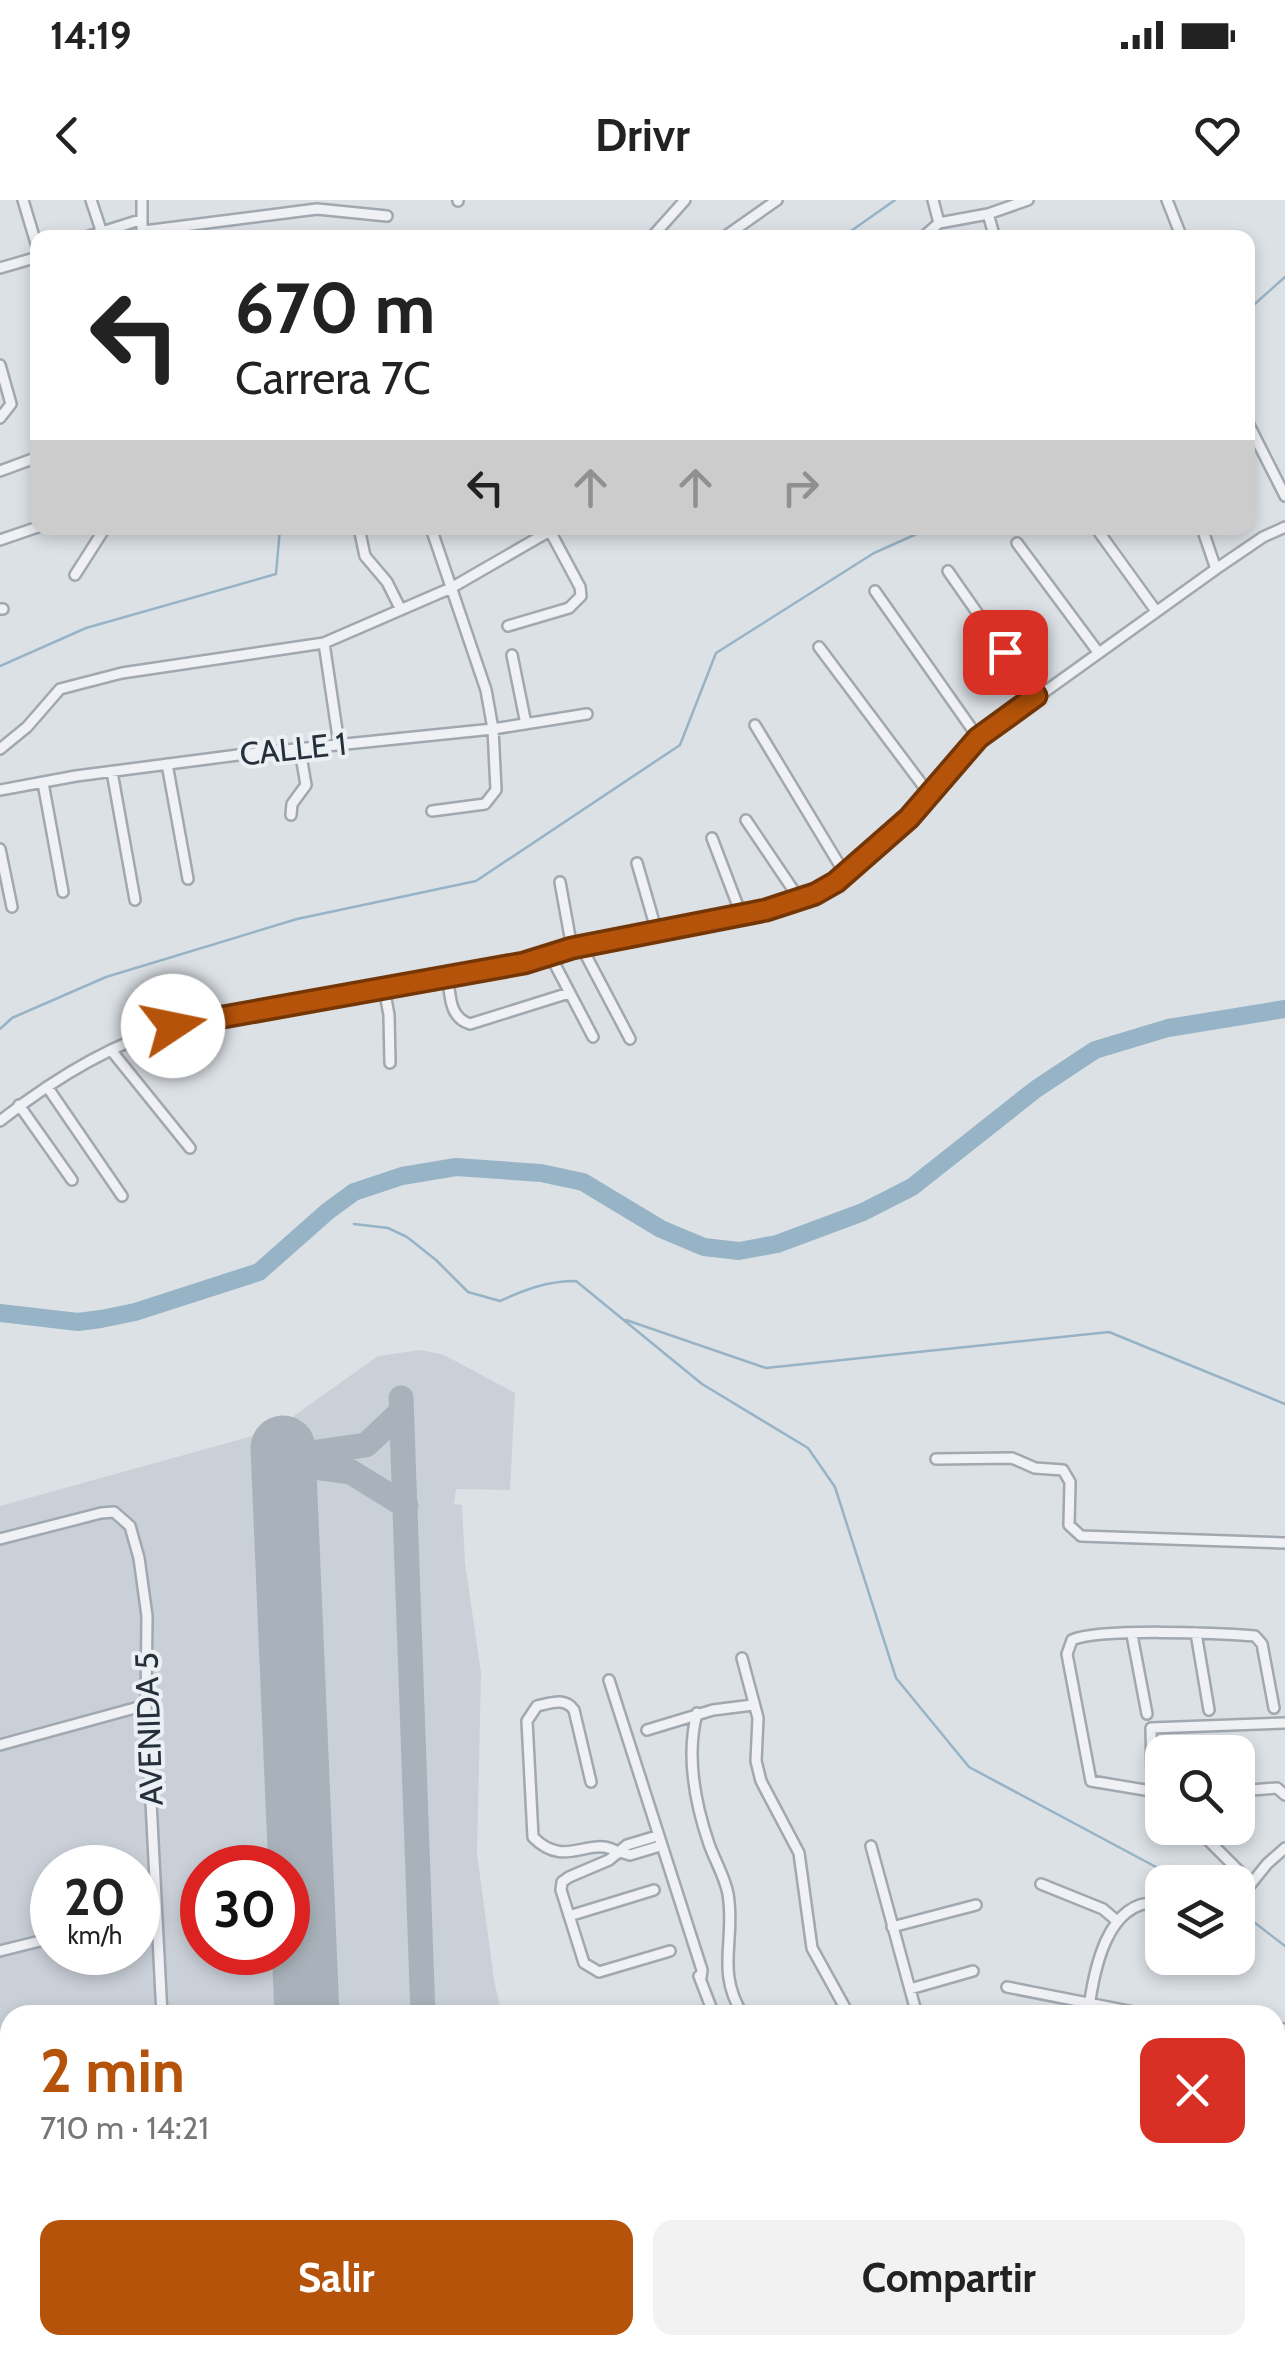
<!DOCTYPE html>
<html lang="es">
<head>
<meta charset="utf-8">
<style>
  body { margin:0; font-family:Cabin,sans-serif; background:#f2f2f2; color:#222; height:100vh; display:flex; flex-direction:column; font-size:38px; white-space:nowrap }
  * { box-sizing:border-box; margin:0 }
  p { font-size:32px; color:#767676 }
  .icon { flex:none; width:55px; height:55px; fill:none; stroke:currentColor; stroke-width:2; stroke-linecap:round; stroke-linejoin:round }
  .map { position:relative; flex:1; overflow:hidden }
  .panel { position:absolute; left:0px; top:1805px; width:1285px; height:350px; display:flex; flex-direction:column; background:#fff; border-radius:30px 30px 0 0; box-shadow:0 5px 15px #0003 }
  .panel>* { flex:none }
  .hud { position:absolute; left:30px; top:30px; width:1225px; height:305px; border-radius:20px; box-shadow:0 5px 15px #0003; background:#fff; color:#222; overflow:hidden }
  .tools { position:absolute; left:1145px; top:1535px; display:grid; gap:20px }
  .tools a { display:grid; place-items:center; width:110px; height:110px; border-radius:20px; background:#fff; box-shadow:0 5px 15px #0003; font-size:50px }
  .speed { position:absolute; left:30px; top:1645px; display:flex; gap:20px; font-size:50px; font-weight:700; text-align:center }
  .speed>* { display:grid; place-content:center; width:130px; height:130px; border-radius:50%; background:#fff; box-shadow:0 5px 15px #0003; line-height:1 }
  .speed small { font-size:25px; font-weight:400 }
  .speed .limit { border:15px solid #d22; background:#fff; color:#111 }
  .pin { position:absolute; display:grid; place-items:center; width:85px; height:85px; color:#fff; margin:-42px; border-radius:20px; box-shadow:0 5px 15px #0006 }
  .me { position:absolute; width:110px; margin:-55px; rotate:79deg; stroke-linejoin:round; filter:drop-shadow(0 0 8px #0008) }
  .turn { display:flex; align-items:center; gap:35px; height:210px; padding:0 40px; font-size:45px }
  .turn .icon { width:130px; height:130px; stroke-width:2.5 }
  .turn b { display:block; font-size:70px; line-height:85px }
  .lanes { display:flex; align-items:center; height:95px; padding:0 40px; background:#0003; justify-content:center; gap:50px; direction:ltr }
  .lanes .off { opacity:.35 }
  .round { display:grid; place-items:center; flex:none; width:105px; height:105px; border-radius:20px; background:#f2f2f2 }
  .headline { display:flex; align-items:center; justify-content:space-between; height:170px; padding:0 40px }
  h1 { font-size:60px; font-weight:700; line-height:75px; color:#b45309 }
  .cta { display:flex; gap:20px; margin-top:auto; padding:20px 40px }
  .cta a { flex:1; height:115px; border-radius:20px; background:#b45309; color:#fff; font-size:40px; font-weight:700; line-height:115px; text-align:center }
  .cta a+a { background:#f2f2f2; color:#222 }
  .status { display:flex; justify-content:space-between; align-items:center; height:70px; padding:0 50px; background:#fff; direction:ltr }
  .status svg { height:28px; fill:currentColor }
  header { display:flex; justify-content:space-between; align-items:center; height:130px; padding:0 40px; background:#fff; font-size:45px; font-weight:700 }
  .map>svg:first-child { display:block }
</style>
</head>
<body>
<div class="status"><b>14:19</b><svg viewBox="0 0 49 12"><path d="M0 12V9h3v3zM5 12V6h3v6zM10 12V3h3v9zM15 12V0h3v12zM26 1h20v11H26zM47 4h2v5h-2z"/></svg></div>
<header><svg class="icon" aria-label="back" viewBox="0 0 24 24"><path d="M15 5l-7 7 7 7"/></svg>Drivr<svg class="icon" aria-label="heart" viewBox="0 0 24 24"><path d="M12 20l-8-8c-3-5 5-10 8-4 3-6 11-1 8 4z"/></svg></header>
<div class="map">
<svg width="1285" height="2155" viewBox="0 0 1285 2155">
  <rect width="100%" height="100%" fill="#dce1e6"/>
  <path fill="#cad0d8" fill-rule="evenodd" d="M420,1150L444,1155L515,1193L510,1290L456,1289L454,1304L462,1305L465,1363L481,1473L477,1654L494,1780L502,1815H10V2145H547V2155H0V1306L274,1230L378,1156ZM52,1668H138V1752H52ZM202,1668H288V1752H202Z
    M833,2145H893L896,2155H824Z"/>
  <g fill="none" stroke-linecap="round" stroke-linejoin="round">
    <path stroke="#97b3c6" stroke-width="2.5" d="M841,38L895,0
      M1248,110L1285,77
      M0,466L86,428L276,374L280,328
      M0,829L12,818L106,777L297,719L476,681L680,545L716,453L874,353L930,328
      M354,1024L388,1028L407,1037L436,1060L468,1092L500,1101C526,1089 548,1081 576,1081L702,1184L808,1248L835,1287L896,1478L969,1567L1184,1682
      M626,1120L766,1168L1109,1132L1285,1204
      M1246,1716L1285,1746"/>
    <path stroke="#97b3c6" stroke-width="18" d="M0,1113L78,1122L101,1119L135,1112L259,1072L328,1011L354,992L402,976L456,967L541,973L583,982L661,1029L704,1047L739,1051L777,1044L863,1012L912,987L1036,889L1095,850L1168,828L1285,809"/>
    <path stroke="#a9b2ba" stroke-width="25" d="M401,1198L423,1815
      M296,1255L366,1245L401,1212
      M284,1263L351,1272L406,1306
      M476,2145L477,2155"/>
    <path stroke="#a9b2ba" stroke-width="65" d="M283,1248L307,1815
      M322,2145V2155"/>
    <defs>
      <path id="street" d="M23,0L38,50
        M91,0L101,30
        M933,0L939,23
        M1167,0L1182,38
        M458,1V0
        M988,14L995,38
        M144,31L317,9L387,16
        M83,38L140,20
        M142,38V0
        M651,38L685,0
        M723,38L777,0
        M922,38L939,23L988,14L1028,0
        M0,68L38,57
        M0,165L11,204L0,218
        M1248,223L1285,296
        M0,271L38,257
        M359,328L365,356L387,382L401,410
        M431,328L486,490L493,529L496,590L485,604L432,611
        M1096,328L1156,411
        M1202,328L1216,369
        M0,340L38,327
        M1017,343L1098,452
        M948,371L1036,497
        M75,375L105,328
        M875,391L979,539
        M0,409H3
        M508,426L569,408L581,396L580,387L550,331
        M324,443L339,544
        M819,447L930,595
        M512,455L526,524
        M755,525L845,674
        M0,549L27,527L60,489L122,473L324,443L451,388L555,328
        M167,564L188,679
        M112,572L135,700
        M43,583L63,692
        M0,590L76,576L238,555L493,529L587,514
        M291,615L292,604L306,585L300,550
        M746,620L800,700
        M712,638L741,714
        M0,649L12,707
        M637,663L656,729
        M560,682L572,748
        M581,746L630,839
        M550,755L593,837
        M448,778C450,797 450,818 470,824L569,793
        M384,788L389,815L390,863
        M111,850L190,948
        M48,888L122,996
        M19,905L72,980
        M0,921C51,881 110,844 173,826L524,763L572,748L656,729L766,710L815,694L836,682L909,618L979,539L1216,369L1263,337L1285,327
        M936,1259L1012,1258L1035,1268L1063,1270L1070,1282L1069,1325L1081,1336L1285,1343
        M0,1339L101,1313L114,1312L130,1326L139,1358L147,1416L146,1505L162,1815
        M1196,1433L1209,1510
        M1132,1435L1147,1514
        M742,1458L758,1518L756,1561L761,1581L799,1653L812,1748L849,1815
        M609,1480L702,1770L701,1777
        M697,1513C686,1555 695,1603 709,1644C715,1661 725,1677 728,1694C736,1741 715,1770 743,1815
        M647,1530L713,1510L753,1505
        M0,1545L146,1505
        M591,1582L574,1510C565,1497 551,1503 537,1506L527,1521L533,1637C566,1671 591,1633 619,1653
        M1162,1587L1152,1574L1151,1528L1285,1523
        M1238,1591L1277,1588L1285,1595
        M1162,1597L1151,1591L1091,1581L1067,1454L1072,1440C1099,1428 1220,1433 1255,1436L1262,1444L1274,1508
        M1196,1628L1251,1683
        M657,1636L627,1645L609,1660L569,1677L562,1682L561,1690L584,1763L599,1772L670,1751
        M871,1646L917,1815
        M620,1652L630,1655L660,1646
        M1041,1684L1103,1709L1117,1721
        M1238,1700L1267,1664L1285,1648
        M569,1716L654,1690
        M138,1717L156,1712
        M892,1727L976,1705
        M0,1751L52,1738
        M699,1776L714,1815
        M1007,1787L1149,1815
        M910,1789L973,1771
        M674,1815H675
        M1088,1815C1093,1774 1106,1696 1162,1703
        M1275,1829H1285
        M1275,1925L1280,1923
        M1275,2001L1285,2003
        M174,2145L175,2155
        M788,2145L792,2155
        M1081,2145L1084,2155
        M1203,2145L1207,2155
        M36,2155L75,2145
        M805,2155L813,2145"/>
    </defs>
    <use href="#street" stroke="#a2a8b0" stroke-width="14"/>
    <use href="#street" stroke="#eff1f5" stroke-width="9"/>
  </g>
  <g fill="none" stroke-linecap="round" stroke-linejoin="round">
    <defs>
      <path id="route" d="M173,826L524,763L572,748L766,710L815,694L836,682L909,618L978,538L1036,496L1005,452"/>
    </defs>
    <use href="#route" stroke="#753606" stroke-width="25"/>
    <use href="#route" stroke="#b45309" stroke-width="18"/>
  </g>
  <g text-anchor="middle" stroke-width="8" stroke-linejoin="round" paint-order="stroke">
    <g font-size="32" fill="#26303c" stroke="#ebf0f4">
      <text transform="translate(293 549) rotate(-6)" y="11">CALLE 1</text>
      <text transform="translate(149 1529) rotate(-92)" y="11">AVENIDA 5</text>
    </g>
  </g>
</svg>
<div class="tools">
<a><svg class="icon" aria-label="search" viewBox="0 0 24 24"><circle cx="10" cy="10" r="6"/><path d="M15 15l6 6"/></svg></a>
<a><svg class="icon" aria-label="layers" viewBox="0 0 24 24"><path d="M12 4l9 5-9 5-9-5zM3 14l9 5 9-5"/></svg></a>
</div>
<div class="speed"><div>20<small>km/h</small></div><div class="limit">30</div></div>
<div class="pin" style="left:1005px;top:452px;background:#d93025"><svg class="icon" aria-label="arrive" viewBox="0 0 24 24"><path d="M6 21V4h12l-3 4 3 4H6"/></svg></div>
<svg class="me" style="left:173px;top:826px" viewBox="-20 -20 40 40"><circle r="19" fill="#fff"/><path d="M0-13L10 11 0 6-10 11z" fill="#b45309"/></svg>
<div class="hud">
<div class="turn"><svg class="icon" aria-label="left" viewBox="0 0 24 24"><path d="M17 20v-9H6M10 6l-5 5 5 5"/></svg><div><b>670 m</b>Carrera 7C</div></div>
<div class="lanes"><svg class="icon" aria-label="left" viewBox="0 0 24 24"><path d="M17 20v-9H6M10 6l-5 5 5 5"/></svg><svg class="icon off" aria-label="ahead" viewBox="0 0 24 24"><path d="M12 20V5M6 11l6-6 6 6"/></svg><svg class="icon off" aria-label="ahead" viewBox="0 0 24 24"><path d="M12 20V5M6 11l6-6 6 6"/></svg><svg class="icon off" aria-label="right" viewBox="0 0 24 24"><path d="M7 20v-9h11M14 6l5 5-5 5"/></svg></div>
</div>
<section class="panel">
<div class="headline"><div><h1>2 min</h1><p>710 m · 14:21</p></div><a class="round" style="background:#d93025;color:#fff"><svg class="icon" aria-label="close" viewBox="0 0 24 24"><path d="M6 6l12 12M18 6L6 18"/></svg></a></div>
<div class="cta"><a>Salir</a><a>Compartir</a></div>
</section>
</div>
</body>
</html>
